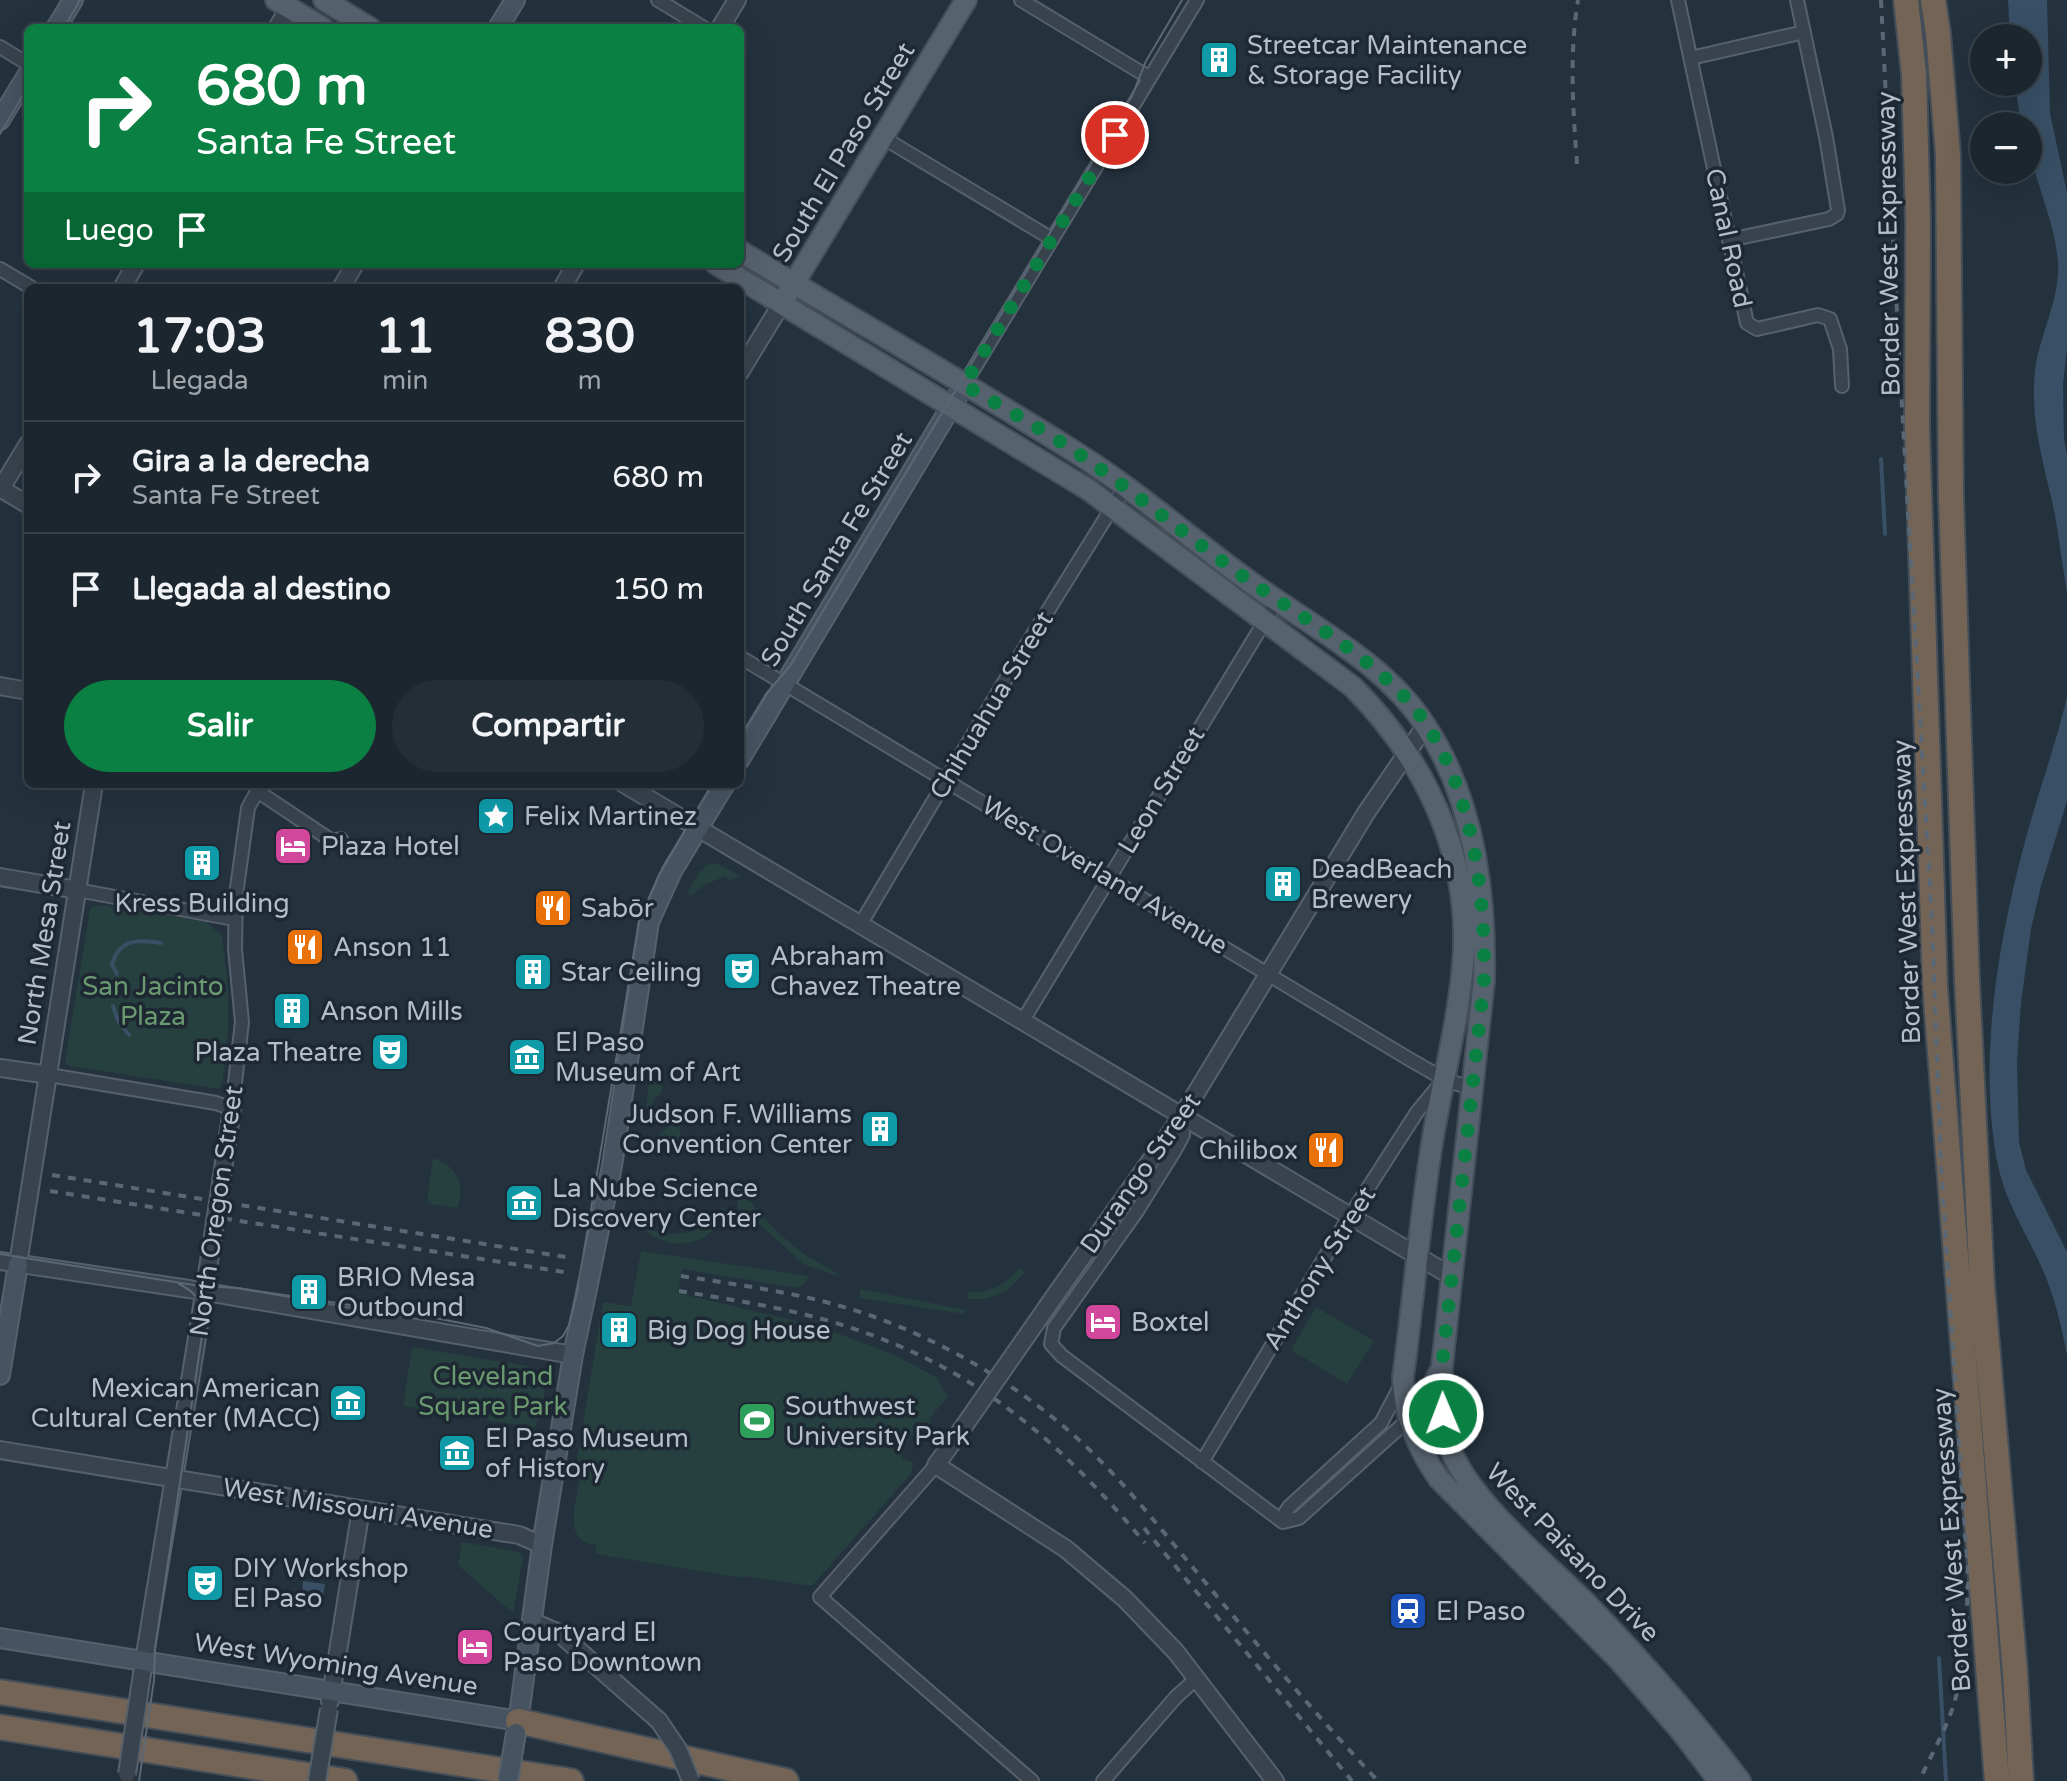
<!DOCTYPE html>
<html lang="es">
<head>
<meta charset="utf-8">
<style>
  body { margin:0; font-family:"Varela Round",sans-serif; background:#242e36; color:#f1f3f6; height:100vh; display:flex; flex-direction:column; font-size:30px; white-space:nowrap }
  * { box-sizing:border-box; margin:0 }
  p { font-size:26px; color:#a0a5aa }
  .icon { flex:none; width:44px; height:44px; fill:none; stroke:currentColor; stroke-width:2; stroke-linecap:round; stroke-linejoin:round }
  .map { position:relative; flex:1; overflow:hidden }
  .panel { position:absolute; left:24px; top:284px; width:720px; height:504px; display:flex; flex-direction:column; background:#1b262e; border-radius:12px; box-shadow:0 8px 32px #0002,0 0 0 2px #39434a }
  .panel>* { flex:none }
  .guide { position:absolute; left:24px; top:24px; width:720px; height:244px; border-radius:12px; box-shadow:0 8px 32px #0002,0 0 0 2px #39434a; background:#0b8043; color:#fff; overflow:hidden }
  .buttons { position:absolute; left:1970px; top:24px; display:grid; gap:16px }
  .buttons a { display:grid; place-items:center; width:72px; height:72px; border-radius:50%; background:#1b262e; box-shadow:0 8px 32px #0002,0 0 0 2px #39434a; font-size:40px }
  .pin { position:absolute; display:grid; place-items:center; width:68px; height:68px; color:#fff; margin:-34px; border:4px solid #fff; border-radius:50%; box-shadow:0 2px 8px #0007 }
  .me { position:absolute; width:88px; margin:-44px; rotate:359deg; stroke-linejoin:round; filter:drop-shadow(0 0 6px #0008) }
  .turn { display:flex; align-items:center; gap:28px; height:168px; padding:0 40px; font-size:36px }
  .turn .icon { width:104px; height:104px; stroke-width:2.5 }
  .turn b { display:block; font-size:56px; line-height:68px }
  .then { display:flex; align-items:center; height:76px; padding:0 40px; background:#0003; gap:16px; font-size:30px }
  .eta { display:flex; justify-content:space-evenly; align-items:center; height:136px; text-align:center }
  .eta b { font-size:48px; font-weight:800; line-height:56px }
  .button { display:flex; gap:16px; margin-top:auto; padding:16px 40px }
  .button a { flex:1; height:92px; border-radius:48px; background:#0b8043; color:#fff; font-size:32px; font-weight:800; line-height:92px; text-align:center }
  .button a+a { background:#242e36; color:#f1f3f6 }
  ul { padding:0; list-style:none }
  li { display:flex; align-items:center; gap:24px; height:112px; padding:0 40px; border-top:2px solid #39434a }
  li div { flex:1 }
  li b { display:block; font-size:30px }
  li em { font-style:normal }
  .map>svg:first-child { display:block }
</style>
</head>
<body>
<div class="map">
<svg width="2067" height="1781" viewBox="0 0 2067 1781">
  <rect width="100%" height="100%" fill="#24323e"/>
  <path fill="#263f3f" d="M710,863L718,864L740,876L728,880L726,876L706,884L691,896L687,893L700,871Z
    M102,905L207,922L222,936C230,994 231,1027 222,1084L219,1089L69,1066L65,1062L90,910L93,906Z
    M656,1074L660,1077L663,1091L654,1099L645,1121L649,1079Z
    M675,1120L679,1122L681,1137L690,1145C673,1144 660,1157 645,1155L657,1137Z
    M433,1158C457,1166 466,1184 457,1208L431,1204L427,1200Z
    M733,1181H736C755,1209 777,1234 804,1254C816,1262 832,1268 841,1277L803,1264L763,1227L739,1212Z
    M721,1207L728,1211C713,1243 675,1255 646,1231L649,1229C677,1239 705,1234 721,1207Z
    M641,1251L808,1276L807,1281L799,1288L682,1269L678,1293L821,1327L892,1354L936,1377L948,1397L929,1419L932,1423L918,1440L911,1435L901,1458L913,1463L911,1474L812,1586L743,1576L742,1578L596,1554V1545C562,1542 576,1503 580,1479L574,1478L603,1302L631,1306Z
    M1019,1268L1025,1272C1009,1292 994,1301 968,1299V1292C990,1293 1005,1285 1019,1268Z
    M860,1289L965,1310V1314L859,1298Z
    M1316,1307L1374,1341L1347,1384L1291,1350Z
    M412,1347L533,1367L531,1383L546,1386L542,1409L535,1428L403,1406Z
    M462,1542L519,1552L523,1558L513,1613L458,1565Z"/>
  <path fill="#384f65" d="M2008,0H2047L2050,113L2067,193V349L2063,384L2064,439L2067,454V593C2063,567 2059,541 2055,515C2047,476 2035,439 2034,400C2034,389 2034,375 2036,364C2042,330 2060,297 2058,262C2054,213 2028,172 2028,126H2021L2015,82H2028V38H2010Z
    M2067,697V801L2041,886L2031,929L2021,1003L2017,1062L2019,1142L2026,1170L2067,1252V1356C2062,1327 2054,1295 2042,1268C2023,1226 2002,1198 1995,1150C1980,1052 1998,944 2023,849C2036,798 2055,748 2067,697Z
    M303,1581L325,1584L323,1597L302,1594Z"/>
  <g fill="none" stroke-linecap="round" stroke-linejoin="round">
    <path stroke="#384f65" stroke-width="4" d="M1881,459L1885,534
      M117,974L112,964C120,939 137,939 161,943
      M113,1006L118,1021L129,1035
      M1939,1658L1946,1781"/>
    <defs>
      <path id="minor" d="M658,0L704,28
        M1021,0L1150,78
        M1678,0L1747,323L1757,329L1818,315L1830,319L1840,349L1842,386
        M0,47L28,64
        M1691,58L1804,32
        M882,137L1052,239
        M1729,240L1829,219L1837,214L1838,210L1826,137L1797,0
        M0,269L32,288
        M964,385L1197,0
        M740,657L1409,1059L1444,1079L1472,1089
        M257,791L332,841L341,839
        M77,890L234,919
        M860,925L1019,657L1125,487
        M1022,1022L1277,601
        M49,1075L216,1103L232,1109L242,1022L235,949L236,895L248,808L261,784
        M1182,1116L1183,1135L1175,1150L1137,1211L1054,1328L1051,1344L1062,1356L1283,1522
        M1202,1462L1343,1227L1417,1112L1441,1083
        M936,1465L820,1597L1032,1781
        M1283,1522V1516L1289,1507L1381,1423L1401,1385
        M1283,1522L1299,1518L1409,1419
        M1103,1781L1176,1697L1197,1678"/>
      <path id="tertiary" d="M277,28L289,8
        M720,28L737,0
        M122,288L136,264
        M341,288L355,264
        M562,288L576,264
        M740,372L782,303
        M0,488L28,505
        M0,490L28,444
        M0,686L28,691
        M624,784L1451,1276
        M0,877L77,890
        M0,1068L49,1075
        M219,1196L232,1109
        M0,1261L189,1289L573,1355
        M18,1264L94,784
        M1056,1294L1182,1116L1366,813L1426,725
        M957,1436L936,1465L1066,1549L1125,1599L1176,1652L1275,1781
        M0,1450L519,1535L542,1545
        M531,1621L559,1633L659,1721
        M140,1687C164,1532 192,1377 215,1222
        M330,1701L361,1509"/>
      <path id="secondary" d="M56,28L73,0
        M498,28L515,0
        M0,120L28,74
        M740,759L964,385
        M594,1254L612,1166L649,922L672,871L725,784
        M0,1375L18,1264
        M0,1638L518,1721
        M517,1730L542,1545L573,1355L588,1284"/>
      <path id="primary" d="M276,0L323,28
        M324,0L370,28
        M740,251C852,319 967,383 1078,454C1139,492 1194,542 1253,584C1312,627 1384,662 1425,725C1474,799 1486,894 1484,981L1442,1366C1442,1394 1440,1424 1451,1450C1471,1502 1547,1564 1588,1605C1642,1661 1693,1719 1740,1781
        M716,264L1089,490L1353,687C1426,761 1472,857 1463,964C1458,1022 1443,1079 1433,1137C1420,1216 1414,1297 1403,1377C1404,1416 1417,1448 1439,1479L1619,1660L1680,1730L1719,1781
        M788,293L966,0
        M1409,1419L1429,1393L1439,1373"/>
      <path id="motorway" d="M1906,0L1914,74L1918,222L1917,427L1935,987L1997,1781
        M1933,0L1938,33L1948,155L1951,498L1967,981L1982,1285L2015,1672L2021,1781
        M0,1692L571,1781
        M518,1721L786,1781
        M0,1727L345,1781"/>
    </defs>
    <use href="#minor" stroke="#56616c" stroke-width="16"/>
    <use href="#tertiary" stroke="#56616c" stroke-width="20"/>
    <use href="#secondary" stroke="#56616c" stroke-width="22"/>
    <use href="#primary" stroke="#444f5a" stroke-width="24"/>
    <use href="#motorway" stroke="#434e59" stroke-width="28"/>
    <use href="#minor" stroke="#38434e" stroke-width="12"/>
    <use href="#tertiary" stroke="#38434e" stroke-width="16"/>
    <use href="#secondary" stroke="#465361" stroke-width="18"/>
    <use href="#primary" stroke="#56626e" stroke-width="20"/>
    <use href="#motorway" stroke="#746455" stroke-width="24"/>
    <path stroke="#5a6875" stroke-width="2" d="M64,28L80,0
      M0,134L28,87
      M740,737L766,694L790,666L1132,96L1146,61L1182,0
      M0,1254L200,1286L238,1288L430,1317L486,1328L538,1346L554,1343L563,1336L569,1325L577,1293L639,922L659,875L712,784
      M139,1781L154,1680L155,1649L204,1322C203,1303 196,1292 179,1284"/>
    <path stroke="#5a6875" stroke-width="4" stroke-dasharray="8 8" stroke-linecap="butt" d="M1881,0L1900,372L1932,923L1941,1166L1968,1581C1966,1628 1966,1674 1949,1718C1940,1740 1929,1760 1919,1781
      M1577,164C1573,109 1569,55 1578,0
      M52,1175L572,1258
      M50,1191L570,1273
      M681,1276C753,1287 825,1296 893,1324C957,1350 1017,1386 1069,1431C1116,1472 1155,1522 1195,1570C1255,1642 1314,1713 1378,1781
      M679,1291C727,1299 775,1306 822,1319C965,1359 1052,1432 1145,1543
      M1144,1528L1352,1781"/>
    <defs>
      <path id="tertiary-bridge" d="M215,1222L219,1196
        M957,1436L1056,1294
        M659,1721L678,1749L691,1781
        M127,1774L140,1687
        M317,1781L329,1709"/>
      <path id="secondary-bridge" d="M588,1284L594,1254
        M508,1781L516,1733"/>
    </defs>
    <use href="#tertiary-bridge" stroke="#56616c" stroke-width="20" stroke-linecap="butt"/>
    <use href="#secondary-bridge" stroke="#56616c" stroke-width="22" stroke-linecap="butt"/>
    <use href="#tertiary-bridge" stroke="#38434e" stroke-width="16"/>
    <use href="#secondary-bridge" stroke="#465361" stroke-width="18"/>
  </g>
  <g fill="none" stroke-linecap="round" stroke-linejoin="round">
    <path stroke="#0b8043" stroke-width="14" stroke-dasharray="0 25.2" d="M1115,135L964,385C1011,412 1060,439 1103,471C1146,502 1186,535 1229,566C1285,608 1350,642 1400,692C1470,762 1486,886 1484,981L1442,1366L1443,1414"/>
  </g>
  <defs>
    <symbol id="building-square" viewBox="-11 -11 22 22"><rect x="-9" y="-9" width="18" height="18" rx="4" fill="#0f9aa8" stroke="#1d2833"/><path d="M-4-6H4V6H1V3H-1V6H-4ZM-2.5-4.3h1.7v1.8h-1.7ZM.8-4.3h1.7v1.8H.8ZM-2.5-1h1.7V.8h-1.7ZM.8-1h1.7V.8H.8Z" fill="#fff"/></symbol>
    <symbol id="sight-square" viewBox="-11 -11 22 22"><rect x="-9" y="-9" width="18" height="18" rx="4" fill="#0f9aa8" stroke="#1d2833"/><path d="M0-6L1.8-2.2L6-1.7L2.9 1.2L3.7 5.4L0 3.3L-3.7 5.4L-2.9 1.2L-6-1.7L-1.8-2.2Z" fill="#fff"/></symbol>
    <symbol id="hotel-square" viewBox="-11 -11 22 22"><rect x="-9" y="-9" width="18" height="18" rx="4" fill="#d1479c" stroke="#1d2833"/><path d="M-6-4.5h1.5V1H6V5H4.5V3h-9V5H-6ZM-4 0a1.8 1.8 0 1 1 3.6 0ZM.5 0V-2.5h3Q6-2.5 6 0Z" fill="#fff"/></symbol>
    <symbol id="restaurant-square" viewBox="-11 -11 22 22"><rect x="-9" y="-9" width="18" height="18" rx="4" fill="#e8710a" stroke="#1d2833"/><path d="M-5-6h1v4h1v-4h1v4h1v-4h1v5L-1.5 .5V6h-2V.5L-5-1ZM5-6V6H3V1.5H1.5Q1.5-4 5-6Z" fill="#fff"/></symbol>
    <symbol id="theatre-square" viewBox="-11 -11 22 22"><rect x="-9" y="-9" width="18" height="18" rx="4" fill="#0f9aa8" stroke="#1d2833"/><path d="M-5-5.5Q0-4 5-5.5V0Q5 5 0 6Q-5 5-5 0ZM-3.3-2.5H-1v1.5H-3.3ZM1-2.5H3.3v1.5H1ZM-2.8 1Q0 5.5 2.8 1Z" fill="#fff"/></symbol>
    <symbol id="museum-square" viewBox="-11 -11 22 22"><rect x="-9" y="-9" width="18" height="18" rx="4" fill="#0f9aa8" stroke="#1d2833"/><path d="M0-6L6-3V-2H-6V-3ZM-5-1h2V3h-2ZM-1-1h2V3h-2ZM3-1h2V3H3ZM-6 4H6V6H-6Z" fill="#fff"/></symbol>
    <symbol id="stadium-square" viewBox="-11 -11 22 22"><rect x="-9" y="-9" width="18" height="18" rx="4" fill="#2e9e5b" stroke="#1d2833"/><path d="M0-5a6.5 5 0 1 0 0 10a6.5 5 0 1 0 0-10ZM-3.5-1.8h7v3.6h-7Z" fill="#fff"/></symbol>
    <symbol id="station-square" viewBox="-11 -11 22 22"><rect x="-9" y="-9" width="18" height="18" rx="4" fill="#1a4fb4" stroke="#1d2833"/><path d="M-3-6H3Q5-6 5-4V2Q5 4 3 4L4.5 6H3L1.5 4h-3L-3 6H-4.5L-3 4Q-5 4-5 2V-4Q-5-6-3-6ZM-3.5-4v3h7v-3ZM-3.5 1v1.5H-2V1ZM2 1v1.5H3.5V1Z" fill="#fff"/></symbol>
  </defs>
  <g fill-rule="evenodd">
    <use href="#building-square" x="1197" y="38" width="44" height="44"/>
    <use href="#sight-square" x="474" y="794" width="44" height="44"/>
    <use href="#hotel-square" x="271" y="824" width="44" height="44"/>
    <use href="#building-square" x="180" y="841" width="44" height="44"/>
    <use href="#building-square" x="1261" y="862" width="44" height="44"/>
    <use href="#restaurant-square" x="531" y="886" width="44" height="44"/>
    <use href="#restaurant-square" x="283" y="925" width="44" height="44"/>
    <use href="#theatre-square" x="720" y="949" width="44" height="44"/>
    <use href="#building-square" x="511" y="950" width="44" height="44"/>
    <use href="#building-square" x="270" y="989" width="44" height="44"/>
    <use href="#theatre-square" x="368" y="1030" width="44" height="44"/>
    <use href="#museum-square" x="505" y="1035" width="44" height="44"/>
    <use href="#building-square" x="858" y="1107" width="44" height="44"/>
    <use href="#restaurant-square" x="1304" y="1128" width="44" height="44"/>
    <use href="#museum-square" x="502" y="1181" width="44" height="44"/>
    <use href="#building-square" x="287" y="1270" width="44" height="44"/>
    <use href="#hotel-square" x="1081" y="1300" width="44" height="44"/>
    <use href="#building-square" x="597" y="1308" width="44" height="44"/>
    <use href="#museum-square" x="326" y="1381" width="44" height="44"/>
    <use href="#stadium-square" x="735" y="1399" width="44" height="44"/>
    <use href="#museum-square" x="435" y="1431" width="44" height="44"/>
    <use href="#theatre-square" x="183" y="1561" width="44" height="44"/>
    <use href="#station-square" x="1386" y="1589" width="44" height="44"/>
    <use href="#hotel-square" x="453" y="1625" width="44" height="44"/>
  </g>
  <g text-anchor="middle" stroke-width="7" stroke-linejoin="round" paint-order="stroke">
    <g font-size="26" fill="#b4bec9" stroke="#1d2833" text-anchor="start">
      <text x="1247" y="54">Streetcar Maintenance<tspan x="1247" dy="30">&amp; Storage Facility</tspan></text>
      <text x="524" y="825">Felix Martinez</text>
      <text x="321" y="855">Plaza Hotel</text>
      <text x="1311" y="878">DeadBeach<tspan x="1311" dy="30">Brewery</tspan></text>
      <text x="202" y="912" text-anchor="middle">Kress Building</text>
      <text x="581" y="917">Sabōr</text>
      <text x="333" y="956">Anson 11</text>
      <text x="770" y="965">Abraham<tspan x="770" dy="30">Chavez Theatre</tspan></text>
      <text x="561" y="981">Star Ceiling</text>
      <text x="320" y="1020">Anson Mills</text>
      <text x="555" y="1051">El Paso<tspan x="555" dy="30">Museum of Art</tspan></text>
      <text x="362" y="1061" text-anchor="end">Plaza Theatre</text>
      <text x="852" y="1123" text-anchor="end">Judson F. Williams<tspan x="852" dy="30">Convention Center</tspan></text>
      <text x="1298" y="1159" text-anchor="end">Chilibox</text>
      <text x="552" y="1197">La Nube Science<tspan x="552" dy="30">Discovery Center</tspan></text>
      <text x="337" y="1286">BRIO Mesa<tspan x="337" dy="30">Outbound</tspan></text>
      <text x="1131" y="1331">Boxtel</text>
      <text x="647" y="1339">Big Dog House</text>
      <text x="320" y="1397" text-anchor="end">Mexican American<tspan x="320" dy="30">Cultural Center (MACC)</tspan></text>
      <text x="785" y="1415">Southwest<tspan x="785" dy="30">University Park</tspan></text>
      <text x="485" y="1447">El Paso Museum<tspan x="485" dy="30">of History</tspan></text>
      <text x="233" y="1577">DIY Workshop<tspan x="233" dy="30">El Paso</tspan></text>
      <text x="1436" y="1620">El Paso</text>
      <text x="503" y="1641">Courtyard El<tspan x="503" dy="30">Paso Downtown</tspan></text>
    </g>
    <g font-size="26" fill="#b4bec9" stroke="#1d2833">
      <text transform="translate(843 152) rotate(-59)" y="9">South El Paso Street</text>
      <text transform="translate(1729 238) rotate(78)" y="9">Canal Road</text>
      <text transform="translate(1888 244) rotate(-91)" y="9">Border West Expressway</text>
      <text transform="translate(836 549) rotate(-59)" y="9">South Santa Fe Street</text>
      <text transform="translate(991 705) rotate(-59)" y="9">Chihuahua Street</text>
      <text transform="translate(1161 790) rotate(-59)" y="9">Leon Street</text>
      <text transform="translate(1105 875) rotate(31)" y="9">West Overland Avenue</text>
      <text transform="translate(1906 892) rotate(-92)" y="9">Border West Expressway</text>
      <text transform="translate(44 933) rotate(-81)" y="9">North Mesa Street</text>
      <text transform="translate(1140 1173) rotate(-55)" y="9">Durango Street</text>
      <text transform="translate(216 1211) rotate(-82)" y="9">North Oregon Street</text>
      <text transform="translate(1319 1268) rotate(-58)" y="9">Anthony Street</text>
      <text transform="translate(358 1508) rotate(9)" y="9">West Missouri Avenue</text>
      <text transform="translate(1951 1540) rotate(-94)" y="9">Border West Expressway</text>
      <text transform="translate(1573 1552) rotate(46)" y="9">West Paisano Drive</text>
      <text transform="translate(336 1664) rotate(9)" y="9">West Wyoming Avenue</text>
    </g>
    <g font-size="26" fill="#6b9a70" stroke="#1d2833">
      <text x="153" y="995">San Jacinto<tspan x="153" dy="30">Plaza</tspan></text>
      <text x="493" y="1385">Cleveland<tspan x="493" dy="30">Square Park</tspan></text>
    </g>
  </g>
</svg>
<div class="buttons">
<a>+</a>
<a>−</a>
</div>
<div class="pin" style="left:1115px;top:135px;background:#d93025"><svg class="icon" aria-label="arrive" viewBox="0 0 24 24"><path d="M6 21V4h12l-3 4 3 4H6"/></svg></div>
<svg class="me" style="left:1443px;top:1414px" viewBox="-20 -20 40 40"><circle r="17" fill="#0b8043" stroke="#fff" stroke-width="3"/><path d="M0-11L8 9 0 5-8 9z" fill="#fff"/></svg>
<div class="guide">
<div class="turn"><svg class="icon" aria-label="right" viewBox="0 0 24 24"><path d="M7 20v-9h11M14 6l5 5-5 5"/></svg><div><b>680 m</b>Santa Fe Street</div></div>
<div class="then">Luego<svg class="icon" aria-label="arrive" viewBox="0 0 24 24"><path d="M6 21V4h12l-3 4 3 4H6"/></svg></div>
</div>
<section class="panel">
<div class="eta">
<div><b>17:03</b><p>Llegada</p></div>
<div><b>11</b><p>min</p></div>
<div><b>830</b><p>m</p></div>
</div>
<ul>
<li><svg class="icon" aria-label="right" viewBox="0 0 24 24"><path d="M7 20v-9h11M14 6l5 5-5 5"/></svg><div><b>Gira a la derecha</b><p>Santa Fe Street</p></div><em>680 m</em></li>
<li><svg class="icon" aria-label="arrive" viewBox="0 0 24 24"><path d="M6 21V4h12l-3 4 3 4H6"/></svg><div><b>Llegada al destino</b></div><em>150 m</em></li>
</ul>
<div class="button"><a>Salir</a><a>Compartir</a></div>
</section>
</div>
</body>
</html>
